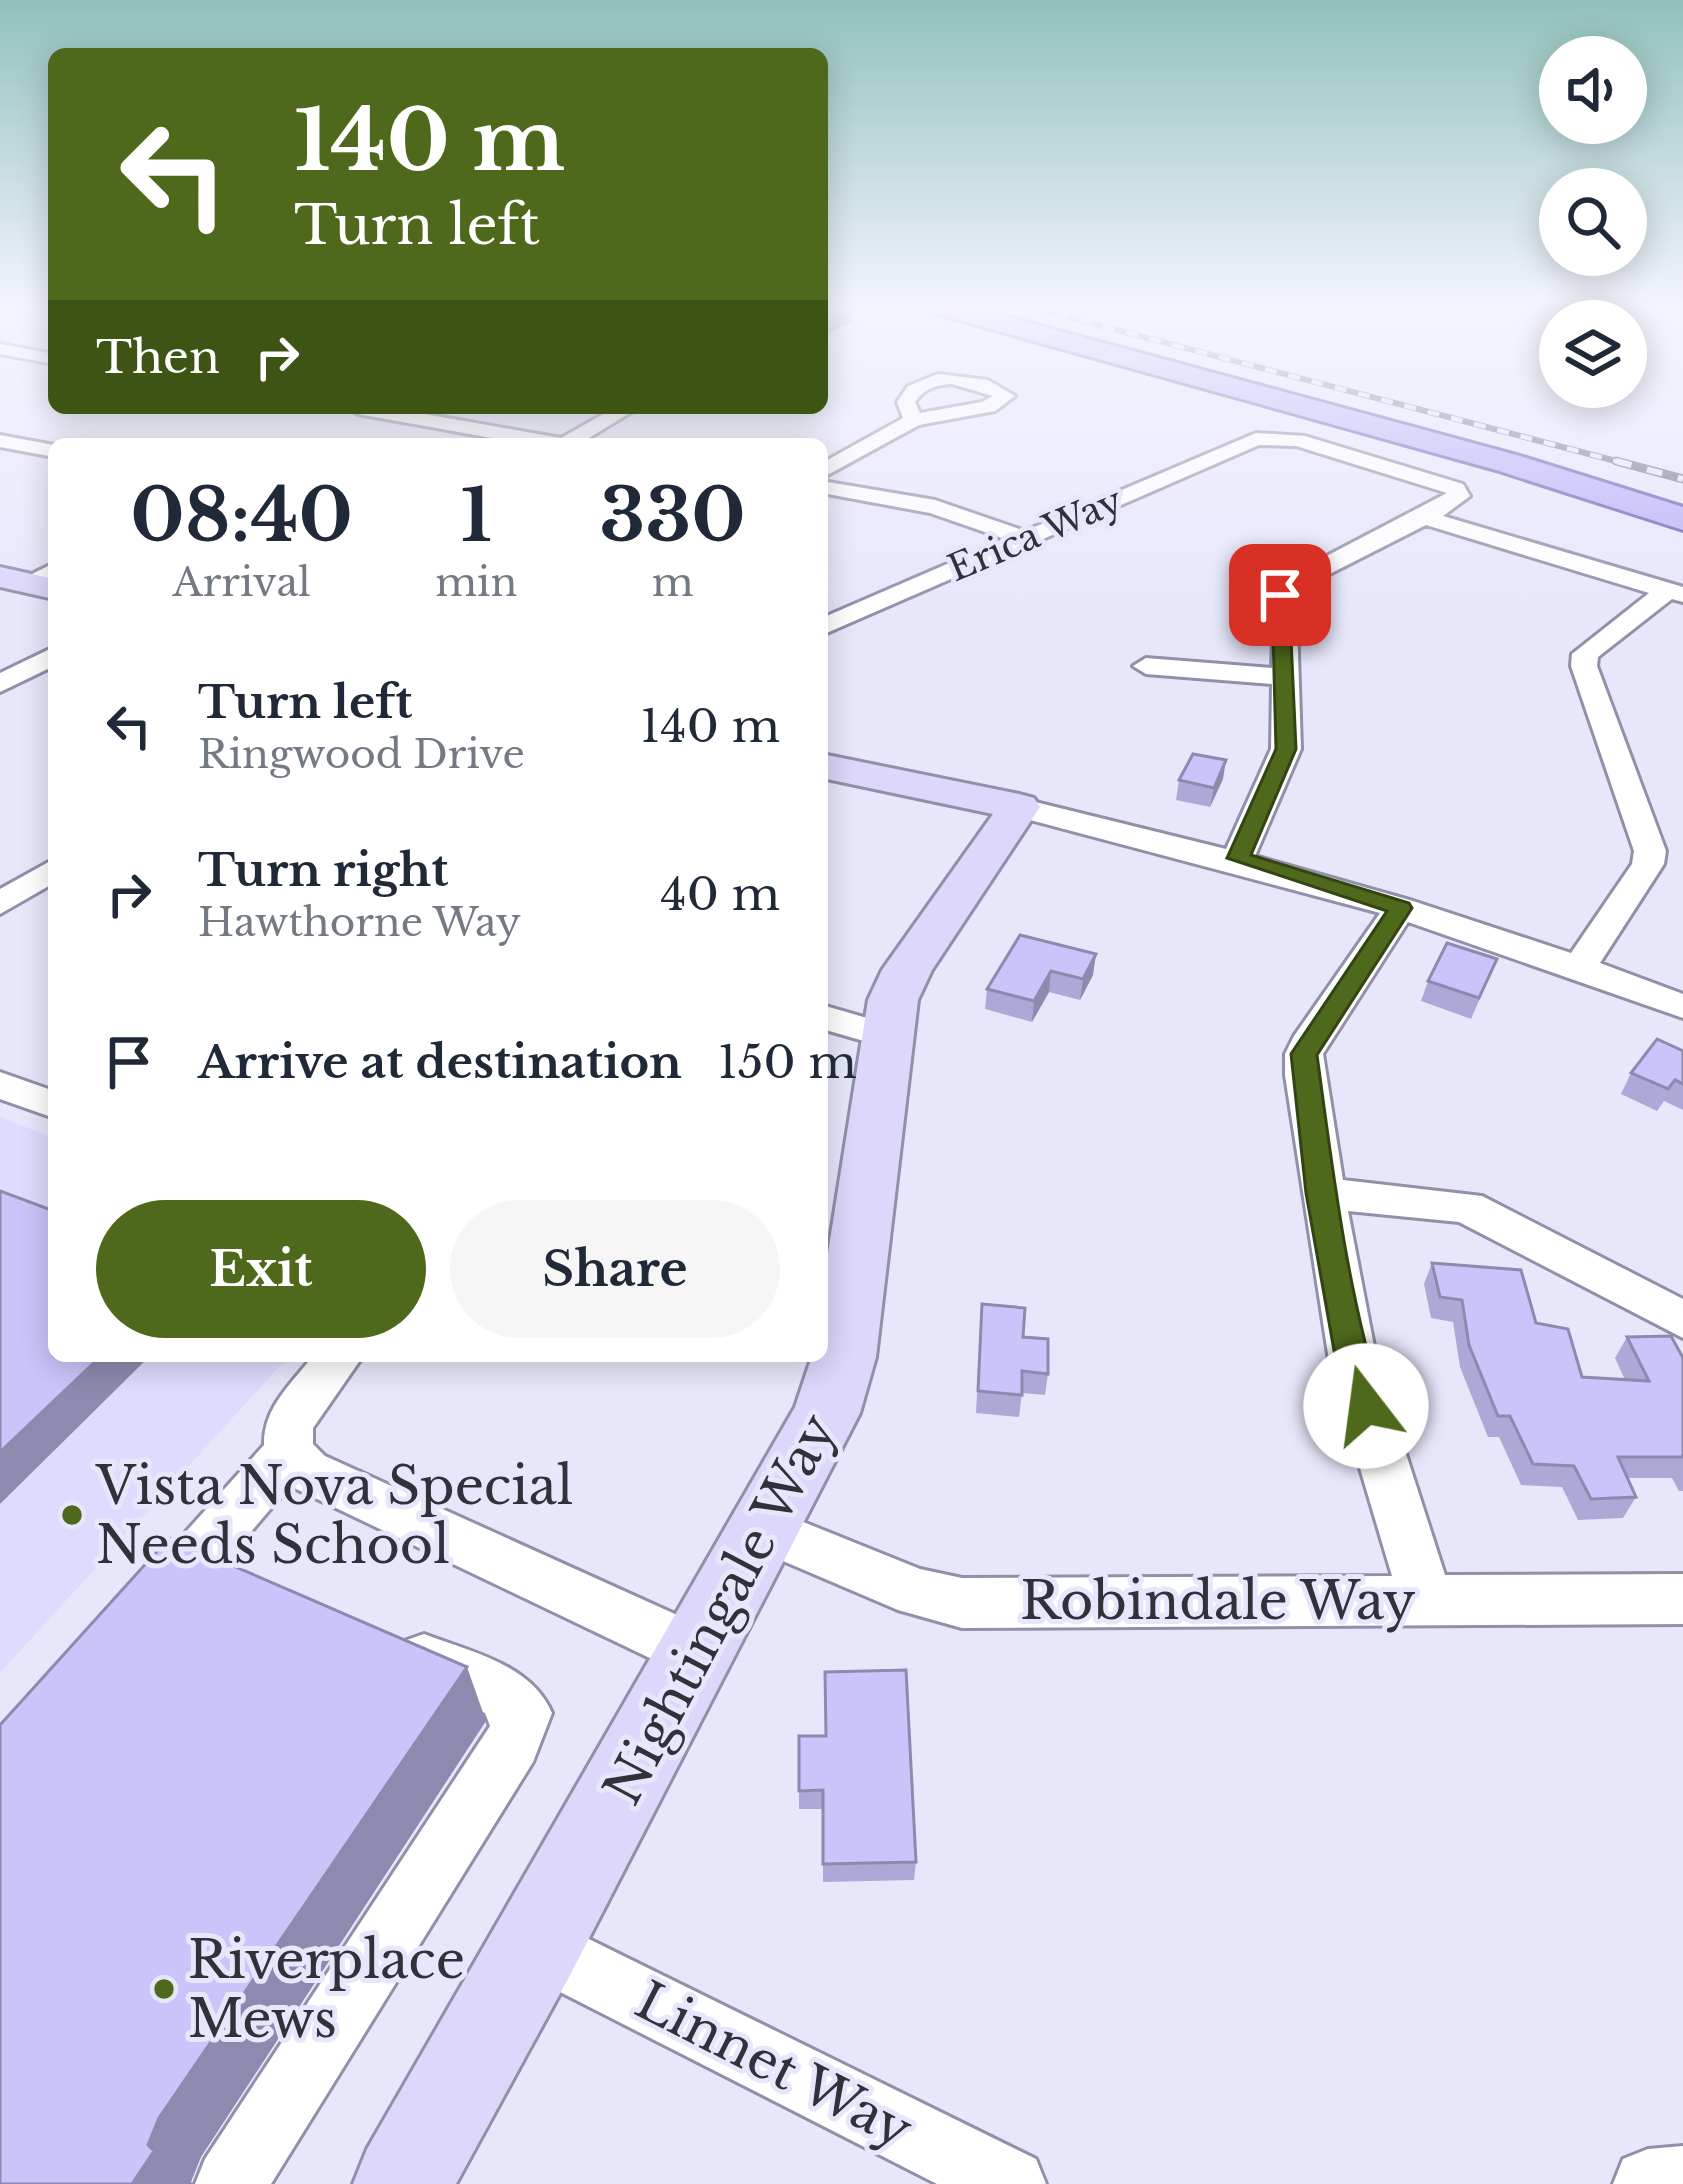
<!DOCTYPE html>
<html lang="en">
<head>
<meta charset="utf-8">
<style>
  body { margin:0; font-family:"Libre Baskerville",serif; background:#f6f6f7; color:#1f2937; height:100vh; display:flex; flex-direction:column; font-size:45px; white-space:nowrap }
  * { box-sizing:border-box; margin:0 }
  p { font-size:39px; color:#747a83 }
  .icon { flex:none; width:66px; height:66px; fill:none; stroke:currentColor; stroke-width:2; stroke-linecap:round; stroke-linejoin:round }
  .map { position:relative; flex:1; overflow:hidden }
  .details { position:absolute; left:48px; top:438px; width:780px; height:924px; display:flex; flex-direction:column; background:#fff; border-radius:18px; box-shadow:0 6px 30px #0003 }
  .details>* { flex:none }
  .banner { position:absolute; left:48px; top:48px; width:780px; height:366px; border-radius:18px; box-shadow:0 6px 30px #0003; background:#4e691b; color:#fff; overflow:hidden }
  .tools { position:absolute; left:1539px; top:36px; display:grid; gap:24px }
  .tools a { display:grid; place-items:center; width:108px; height:108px; border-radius:50%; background:#fff; box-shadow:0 6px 30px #0003; font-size:60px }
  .pin { position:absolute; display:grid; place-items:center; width:102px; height:102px; color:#fff; margin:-51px; border-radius:24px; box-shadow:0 6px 18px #0006 }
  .me { position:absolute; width:132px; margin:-66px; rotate:345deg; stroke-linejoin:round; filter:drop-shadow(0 0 9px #0008) }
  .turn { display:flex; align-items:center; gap:42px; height:252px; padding:0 48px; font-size:54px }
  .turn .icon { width:156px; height:156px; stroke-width:2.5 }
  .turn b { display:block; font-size:84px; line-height:102px }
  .then { display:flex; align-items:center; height:114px; padding:0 48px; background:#0003; gap:24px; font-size:45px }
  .eta { display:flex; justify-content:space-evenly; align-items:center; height:204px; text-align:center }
  .eta b { font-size:72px; font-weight:700; line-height:84px }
  .cta { display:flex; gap:24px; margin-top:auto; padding:24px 48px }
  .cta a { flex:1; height:138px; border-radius:72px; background:#4e691b; color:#fff; font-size:48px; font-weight:700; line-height:138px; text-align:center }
  .cta a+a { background:#f6f6f7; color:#1f2937 }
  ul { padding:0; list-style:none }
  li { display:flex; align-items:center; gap:36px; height:168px; padding:0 48px }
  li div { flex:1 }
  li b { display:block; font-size:45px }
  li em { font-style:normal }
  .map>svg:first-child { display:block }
</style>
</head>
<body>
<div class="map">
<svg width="1683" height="2184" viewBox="0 0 1683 2184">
  <rect width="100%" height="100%" fill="#e7e7fc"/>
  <path fill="#dedcfe" d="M0,1117L54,1138V1356H289L0,1673Z"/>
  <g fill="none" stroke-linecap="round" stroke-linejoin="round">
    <defs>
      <path id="street" d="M0,344L54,354V364L0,354Z
        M938,374L988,380L1015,396L995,411L919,425L822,478V463L903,418L897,402L908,386ZM952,384L993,396L982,402L920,413L915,402C925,388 936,385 952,384Z
        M348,408H390L561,438L614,408H638L579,444H526L358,414Z
        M1256,433L1305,436L1463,484L1470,496L1443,516L1683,587V602L1672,599L1598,657L1597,666L1666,851L1664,864L1600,963L1683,994V1018L1408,922L1323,1054L1343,1180L1482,1196L1683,1299V1338L1459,1222L1348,1211L1378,1367L1445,1575L1683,1574V1624L962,1628L898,1610L748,1546L740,1530L748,1514L766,1507L920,1569L962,1578L1392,1576L1330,1367L1285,1075V1054L1294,1036L1380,913L1008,814L1004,807L1019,798L1226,849L1271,749L1272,684L1146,674L1133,666L1146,658L1272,668L1275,583L1447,493L1296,446L1259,445L822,635V618L1005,539L930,513L822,493V481L935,500L1025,531ZM1426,525L1649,593L1572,654L1571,666L1634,851L1632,864L1571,953L1413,901L1255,856L1301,749L1296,591Z
        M0,435L54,445V457L0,447Z
        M54,563V579L26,590L14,583Z
        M54,647V666L0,692V673Z
        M54,859V883L0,914V889Z
        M822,1005L898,1027L904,1035L898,1043L885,1047L822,1029Z
        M0,1072L54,1091V1118L0,1099Z
        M313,1356H363L313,1428V1444L325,1456L717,1633L725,1652L717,1671L697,1678L677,1671L290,1486L185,1609L166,1617L147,1609L139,1592L147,1575L264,1445C263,1408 291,1384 313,1356Z
        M424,1634C471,1652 531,1664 552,1713L533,1762L271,2184H195L205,2159L490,1726L485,1713L404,1679L396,1660L404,1641Z
        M538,1914L1036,2159L1046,2184H937L515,1969L506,1946L515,1923Z
        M1683,2146V2184H1613L1623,2159L1648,2149Z"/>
      <path id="secondary" d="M0,567L54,579V599L0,587Z
        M822,754L1019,794L1034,798L1040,807L932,970L918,1000L876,1357L860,1413L569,1977L456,2184H353L367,2149L795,1407L812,1356H822V1291L868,1000L882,970L993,814L822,778Z"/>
      <path id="primary" d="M933,308H975L1520,456L1683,507V530L1496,470L937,314Z"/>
    </defs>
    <use href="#street" stroke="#9190a8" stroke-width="6"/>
    <use href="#secondary" stroke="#9190a8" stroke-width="6"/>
    <use href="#primary" stroke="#6c61b2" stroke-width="6"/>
    <use href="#street" fill="#fff" fill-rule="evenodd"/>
    <use href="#secondary" fill="#dcd7fb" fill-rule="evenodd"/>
    <use href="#primary" fill="#bab0f7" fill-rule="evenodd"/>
    <defs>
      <path id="rail-far1" d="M1033,308L1627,464"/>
      <path id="rail" d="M1616,461L1683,479"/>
    </defs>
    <use href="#rail-far1" stroke="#7c7c8b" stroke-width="6"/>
    <use href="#rail" stroke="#7c7c8b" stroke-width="9"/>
    <use href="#rail-far1" stroke="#e7e7fc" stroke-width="4.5" stroke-dasharray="12" stroke-linecap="butt"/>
    <use href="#rail" stroke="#e7e7fc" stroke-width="6" stroke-dasharray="16" stroke-linecap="butt"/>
  </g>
  <path fill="#ada9d7" d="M1223,779L1210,807L1176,800L1179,780Z
    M1020,935L1093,975L1080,1000L1049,992L1032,1022L985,1009L987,989Z
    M1497,959L1471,1019L1421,1001L1428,981Z
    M1683,1051V1110L1664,1101L1657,1111L1621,1094L1631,1073Z
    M1432,1263L1536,1323L1582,1377L1625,1380L1615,1358L1627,1337L1683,1358V1491H1679L1672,1478H1627L1636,1497L1623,1518L1578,1520L1562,1487L1521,1485L1499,1437H1488L1460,1367L1453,1322L1431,1318L1424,1284Z
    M982,1304L1023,1337L1048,1374L1045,1395L1022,1393L1019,1417L976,1413Z
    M799,1736L916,1862L914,1880L823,1882V1809H799Z"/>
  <path fill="#8d8aaf" d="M853,309V321L822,337V325Z
    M1226,760L1223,779L1210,807L1214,788Z
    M1096,954L1093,975L1080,1000L1083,979Z
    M1051,971L1049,992L1032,1022L1034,1001Z
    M101,1356H150L0,1504V1452Z
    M467,1667L486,1721L201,2157L191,2182L193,2184H132L159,2118Z"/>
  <path fill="#c9c5fa" stroke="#8d8aaf" stroke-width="3" d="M822,308H851L853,309L822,325Z
    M1193,754L1226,760L1214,788L1179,780Z
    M1020,935L1096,954L1083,979L1051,971L1034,1001L987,989Z
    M1447,943L1497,959L1479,998L1428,981Z
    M1657,1039L1683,1051V1084L1675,1080L1668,1089L1631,1073Z
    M0,1191L54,1211V1356H101L0,1452Z
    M1432,1263L1521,1270L1536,1323L1568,1329L1582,1377L1649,1381L1627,1337L1671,1336L1683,1358V1457H1618L1636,1497L1591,1499L1574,1466L1533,1464L1510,1416H1498L1469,1345L1462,1300L1440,1297Z
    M982,1304L1025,1308L1023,1337L1048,1339V1374L1022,1371V1395L978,1391Z
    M169,1538L467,1667L159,2118L148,2145L154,2151L132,2184H0V1725Z
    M906,1670L916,1862L823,1864V1790L799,1791V1736H826L825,1672Z"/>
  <linearGradient id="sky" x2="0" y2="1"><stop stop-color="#90c0bb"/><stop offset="0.5" stop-color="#f4f4fe"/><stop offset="1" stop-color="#f4f4fe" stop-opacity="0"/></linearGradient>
  <rect width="1683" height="614" fill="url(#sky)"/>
  <path fill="#4e691b" stroke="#334412" stroke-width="3" d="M1280,590L1289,595L1296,749L1251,855L1409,903L1412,908L1317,1055C1333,1172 1347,1293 1383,1406L1378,1415L1366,1419L1354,1415L1337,1367L1306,1193L1291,1054L1387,911L1227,858L1276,749L1272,595Z"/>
  <g fill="#4e691b" stroke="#e7e7fc" stroke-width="4.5">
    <circle cx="72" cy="1515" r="12"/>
    <circle cx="164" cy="1989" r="12"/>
  </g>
  <g text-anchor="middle" stroke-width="10" stroke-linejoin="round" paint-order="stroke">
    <g font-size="36" fill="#31313b" stroke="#e7e7fc">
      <text transform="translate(1035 534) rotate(-23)" y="13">Erica Way</text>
    </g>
    <g font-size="51" fill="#31313b" stroke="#e7e7fc" text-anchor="start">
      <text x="96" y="1504">Vista Nova Special<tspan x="96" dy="59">Needs School</tspan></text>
      <text x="188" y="1978">Riverplace<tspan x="188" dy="59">Mews</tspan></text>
    </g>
    <g font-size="51" fill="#31313b" stroke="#e7e7fc">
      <text x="1218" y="1619">Robindale Way</text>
      <text transform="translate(720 1609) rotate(-62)" y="18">Nightingale Way</text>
      <text transform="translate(774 2065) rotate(27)" y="18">Linnet Way</text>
    </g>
  </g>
</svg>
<div class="tools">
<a><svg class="icon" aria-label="sound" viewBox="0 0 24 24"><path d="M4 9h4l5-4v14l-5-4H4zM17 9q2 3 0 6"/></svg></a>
<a><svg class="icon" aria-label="search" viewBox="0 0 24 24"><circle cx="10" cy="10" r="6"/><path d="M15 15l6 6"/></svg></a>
<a><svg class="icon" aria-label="layers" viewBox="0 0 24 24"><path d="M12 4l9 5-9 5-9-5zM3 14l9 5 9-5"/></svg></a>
</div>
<div class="pin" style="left:1280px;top:595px;background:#d93025"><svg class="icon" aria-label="arrive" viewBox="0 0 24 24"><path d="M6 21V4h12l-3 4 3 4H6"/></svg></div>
<svg class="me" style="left:1366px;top:1406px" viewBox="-20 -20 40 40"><circle r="19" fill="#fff"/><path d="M0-13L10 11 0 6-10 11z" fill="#4e691b"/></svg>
<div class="banner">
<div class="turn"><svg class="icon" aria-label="left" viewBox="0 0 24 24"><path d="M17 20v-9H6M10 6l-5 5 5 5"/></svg><div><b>140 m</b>Turn left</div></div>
<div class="then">Then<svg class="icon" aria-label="right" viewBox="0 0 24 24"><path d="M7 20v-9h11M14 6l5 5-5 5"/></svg></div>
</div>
<section class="details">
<div class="eta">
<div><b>08:40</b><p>Arrival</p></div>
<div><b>1</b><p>min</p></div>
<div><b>330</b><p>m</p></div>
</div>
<ul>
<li><svg class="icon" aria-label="left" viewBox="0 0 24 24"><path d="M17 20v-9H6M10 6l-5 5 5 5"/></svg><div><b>Turn left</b><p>Ringwood Drive</p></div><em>140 m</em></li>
<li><svg class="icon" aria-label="right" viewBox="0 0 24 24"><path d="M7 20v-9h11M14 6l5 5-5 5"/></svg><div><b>Turn right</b><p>Hawthorne Way</p></div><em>40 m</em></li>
<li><svg class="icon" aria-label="arrive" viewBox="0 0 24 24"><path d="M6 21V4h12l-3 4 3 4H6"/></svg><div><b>Arrive at destination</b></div><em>150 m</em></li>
</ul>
<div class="cta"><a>Exit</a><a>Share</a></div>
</section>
</div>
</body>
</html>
